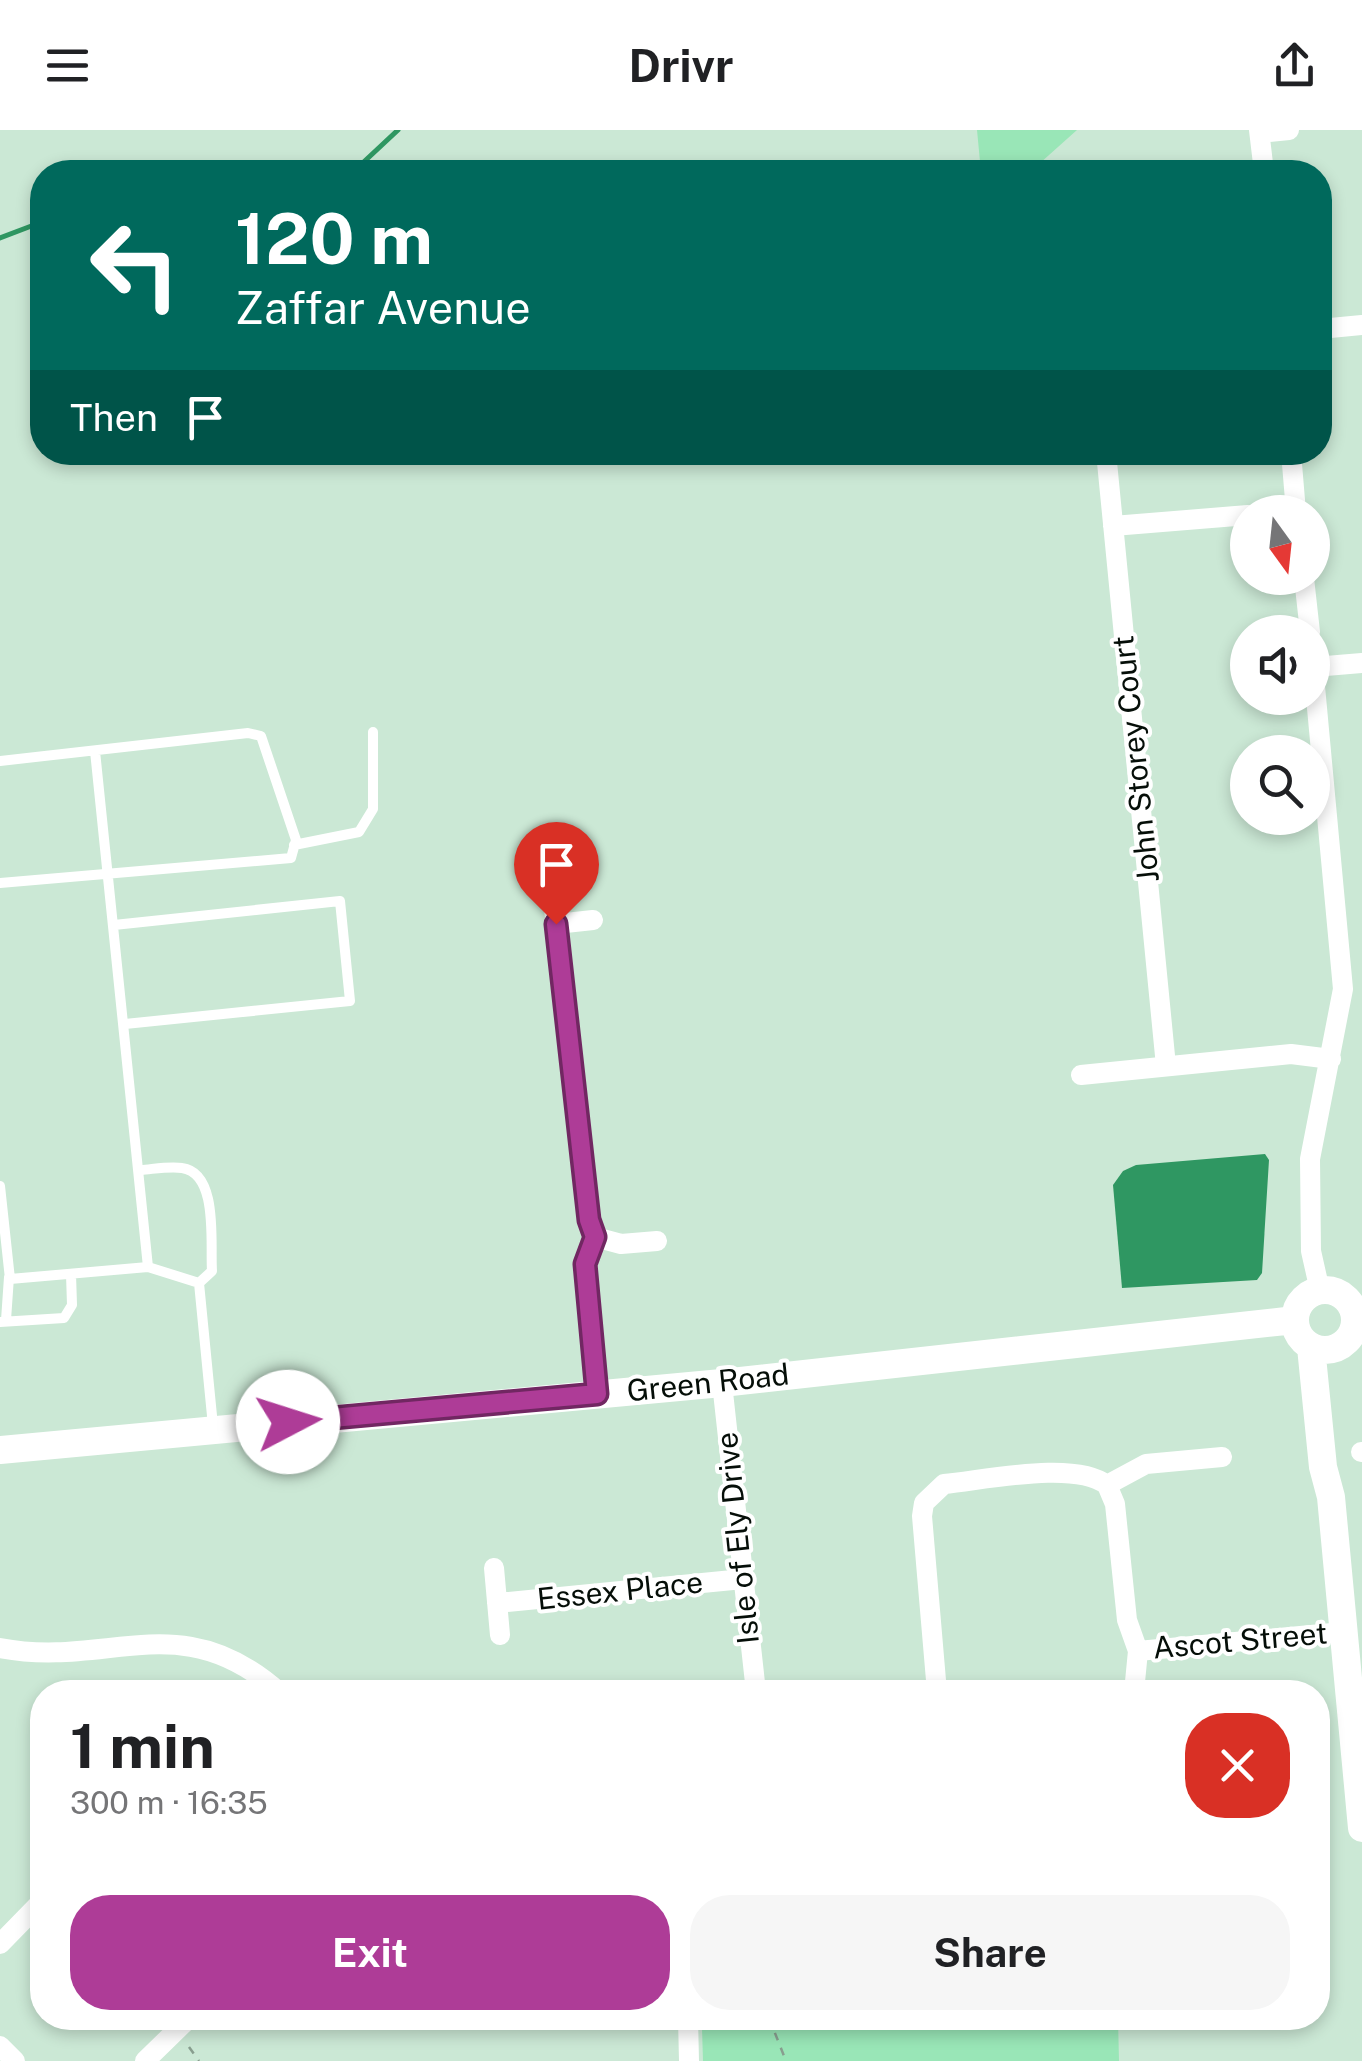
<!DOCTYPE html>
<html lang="en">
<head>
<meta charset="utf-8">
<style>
  body { margin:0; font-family:"Public Sans",sans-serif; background:#f6f6f6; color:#202124; height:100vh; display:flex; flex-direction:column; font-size:38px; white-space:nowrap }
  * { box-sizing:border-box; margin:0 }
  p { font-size:32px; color:#757577 }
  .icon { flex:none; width:55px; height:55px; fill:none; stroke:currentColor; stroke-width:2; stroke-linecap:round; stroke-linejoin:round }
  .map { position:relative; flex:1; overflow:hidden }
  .details { position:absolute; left:30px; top:1550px; width:1300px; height:350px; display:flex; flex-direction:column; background:#fff; border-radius:40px; box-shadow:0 5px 15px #0003 }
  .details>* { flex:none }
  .guide { position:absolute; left:30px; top:30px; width:1302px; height:305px; border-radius:40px; box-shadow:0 5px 15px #0003; background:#00695c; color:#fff; overflow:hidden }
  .needle { width:65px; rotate:165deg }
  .tools { position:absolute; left:1230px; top:365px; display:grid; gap:20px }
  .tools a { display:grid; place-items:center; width:100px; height:100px; border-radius:50%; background:#fff; box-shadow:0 5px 15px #0003; font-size:50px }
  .pin { position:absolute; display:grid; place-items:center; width:85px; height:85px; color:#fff; margin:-102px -42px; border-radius:50% 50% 50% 0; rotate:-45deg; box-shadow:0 0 10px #0007 }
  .pin .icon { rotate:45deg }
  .me { position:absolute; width:110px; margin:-55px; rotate:85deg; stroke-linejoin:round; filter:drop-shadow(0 0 8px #0008) }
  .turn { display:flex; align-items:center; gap:35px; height:210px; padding:0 40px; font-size:45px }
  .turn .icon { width:130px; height:130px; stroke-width:2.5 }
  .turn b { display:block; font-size:70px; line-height:85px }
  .then { display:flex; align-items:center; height:95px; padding:0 40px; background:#0003; gap:20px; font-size:38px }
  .round { display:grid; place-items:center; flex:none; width:105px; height:105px; border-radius:40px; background:#f6f6f6 }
  .overview { display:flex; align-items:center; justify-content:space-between; height:170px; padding:0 40px }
  h1 { font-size:60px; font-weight:700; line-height:75px }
  .primary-button { display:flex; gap:20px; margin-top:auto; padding:20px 40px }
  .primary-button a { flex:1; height:115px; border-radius:40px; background:#ae3c97; color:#fff; font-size:40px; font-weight:700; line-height:115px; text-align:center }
  .primary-button a+a { background:#f6f6f6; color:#202124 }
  header { display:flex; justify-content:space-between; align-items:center; height:130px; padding:0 40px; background:#fff; font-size:45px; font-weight:700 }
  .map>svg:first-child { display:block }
</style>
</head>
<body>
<header><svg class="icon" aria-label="menu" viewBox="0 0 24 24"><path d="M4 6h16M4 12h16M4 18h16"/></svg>Drivr<svg class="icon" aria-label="share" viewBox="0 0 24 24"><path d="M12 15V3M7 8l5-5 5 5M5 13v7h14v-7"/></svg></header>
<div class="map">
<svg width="1362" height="1931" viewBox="0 0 1362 1931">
  <rect width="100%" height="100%" fill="#cbe8d5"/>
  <path fill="#99e6b7" d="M977,0H1077L1030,42H981Z
    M709,1888H1118L1119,1931H703L702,1898Z"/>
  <path fill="#2f9762" d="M1265,1024L1269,1030L1262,1143L1257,1150L1122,1158L1113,1055L1123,1041L1136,1035Z"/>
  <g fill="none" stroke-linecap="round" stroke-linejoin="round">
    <path stroke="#2f9762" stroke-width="5" d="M353,42L398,0
      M0,108L34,95L42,98"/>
    <path stroke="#889e8f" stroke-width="2.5" stroke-dasharray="8 8" stroke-linecap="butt" d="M769,1888L786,1931
      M189,1917L199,1931"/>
    <path stroke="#fff" stroke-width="10" d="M95,621L148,1137
      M0,631L248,603L261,606L296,710L291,728L0,753
      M294,715L359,702L373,679V602
      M114,795L340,771L350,871L125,894
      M0,1056L10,1149L148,1137L199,1153L212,1141C210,1114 219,1043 182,1038C170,1036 154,1039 141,1040
      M199,1153L213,1296
      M6,1190L9,1147
      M0,1192L64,1188L72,1175L71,1144"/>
    <path stroke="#fff" stroke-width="20" d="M1259,0L1264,42
      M1260,3L1289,0
      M1320,199L1362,195
      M1106,322L1166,936
      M1291,322L1296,382
      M1113,396L1248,385
      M1304,448L1310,502
      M1312,524L1343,859L1310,1029L1311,1121L1320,1161
      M1314,537L1362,533
      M553,770L589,1090L595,1107L585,1135L597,1264
      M556,794L593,790
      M1081,945L1291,924L1331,929
      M595,1107L621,1114L657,1111
      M722,1253L756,1562
      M1361,1322H1362
      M1107,1355L1115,1374L1127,1490L1138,1521L1134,1562
      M494,1438L500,1505
      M497,1473L743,1449
      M0,1518C108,1539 180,1474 279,1562
      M1138,1521L1343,1502
      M937,1562L922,1386L924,1373L944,1354C986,1350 1075,1330 1107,1355L1146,1334L1222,1327
      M0,1814L42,1771
      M688,1888L689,1931
      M0,1916L15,1931
      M145,1931L189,1888"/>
    <path stroke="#fff" stroke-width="28" d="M1295 1190a30 30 0 1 1 60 0a30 30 0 1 1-60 0Z
      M1311,1217L1323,1337L1331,1367L1362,1698
      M0,1320L722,1253L1295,1190"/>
  </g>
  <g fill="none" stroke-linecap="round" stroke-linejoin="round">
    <defs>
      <path id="route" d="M288,1292L597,1264L585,1134L595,1107L589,1090L556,794"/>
    </defs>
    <use href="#route" stroke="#712762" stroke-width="25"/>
    <use href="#route" stroke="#ae3c97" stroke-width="18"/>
  </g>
  <g text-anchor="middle" stroke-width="8" stroke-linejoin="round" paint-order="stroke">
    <g font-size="30" fill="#050e08" stroke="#fff">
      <text transform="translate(1136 629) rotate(-96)" y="10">John Storey Court</text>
      <text transform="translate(708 1253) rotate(-6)" y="10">Green Road</text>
      <text transform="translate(738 1408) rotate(-96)" y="10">Isle of Ely Drive</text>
      <text transform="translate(620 1461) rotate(-6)" y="10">Essex Place</text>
      <text transform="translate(1240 1511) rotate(-5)" y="10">Ascot Street</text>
    </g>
  </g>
</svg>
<div class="tools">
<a><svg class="needle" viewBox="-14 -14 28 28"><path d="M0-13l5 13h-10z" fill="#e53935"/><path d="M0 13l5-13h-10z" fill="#757577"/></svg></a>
<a><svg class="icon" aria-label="sound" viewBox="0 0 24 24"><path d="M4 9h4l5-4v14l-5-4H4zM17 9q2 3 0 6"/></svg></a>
<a><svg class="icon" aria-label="search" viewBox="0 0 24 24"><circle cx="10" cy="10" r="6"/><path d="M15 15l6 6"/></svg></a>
</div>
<div class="pin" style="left:556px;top:794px;background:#d93025"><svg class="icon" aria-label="arrive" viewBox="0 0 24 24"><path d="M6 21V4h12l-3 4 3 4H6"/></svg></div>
<svg class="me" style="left:288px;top:1292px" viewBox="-20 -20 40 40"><circle r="19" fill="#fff"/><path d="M0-13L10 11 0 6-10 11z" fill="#ae3c97"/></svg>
<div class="guide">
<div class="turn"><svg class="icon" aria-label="left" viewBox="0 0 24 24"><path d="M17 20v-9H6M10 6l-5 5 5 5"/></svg><div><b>120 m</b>Zaffar Avenue</div></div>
<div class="then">Then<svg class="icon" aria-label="arrive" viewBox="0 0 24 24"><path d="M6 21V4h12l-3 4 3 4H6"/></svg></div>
</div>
<section class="details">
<div class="overview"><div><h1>1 min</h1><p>300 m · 16:35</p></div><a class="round" style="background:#d93025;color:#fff"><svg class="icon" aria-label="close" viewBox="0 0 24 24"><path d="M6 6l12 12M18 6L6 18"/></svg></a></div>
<div class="primary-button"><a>Exit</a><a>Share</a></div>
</section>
</div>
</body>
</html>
